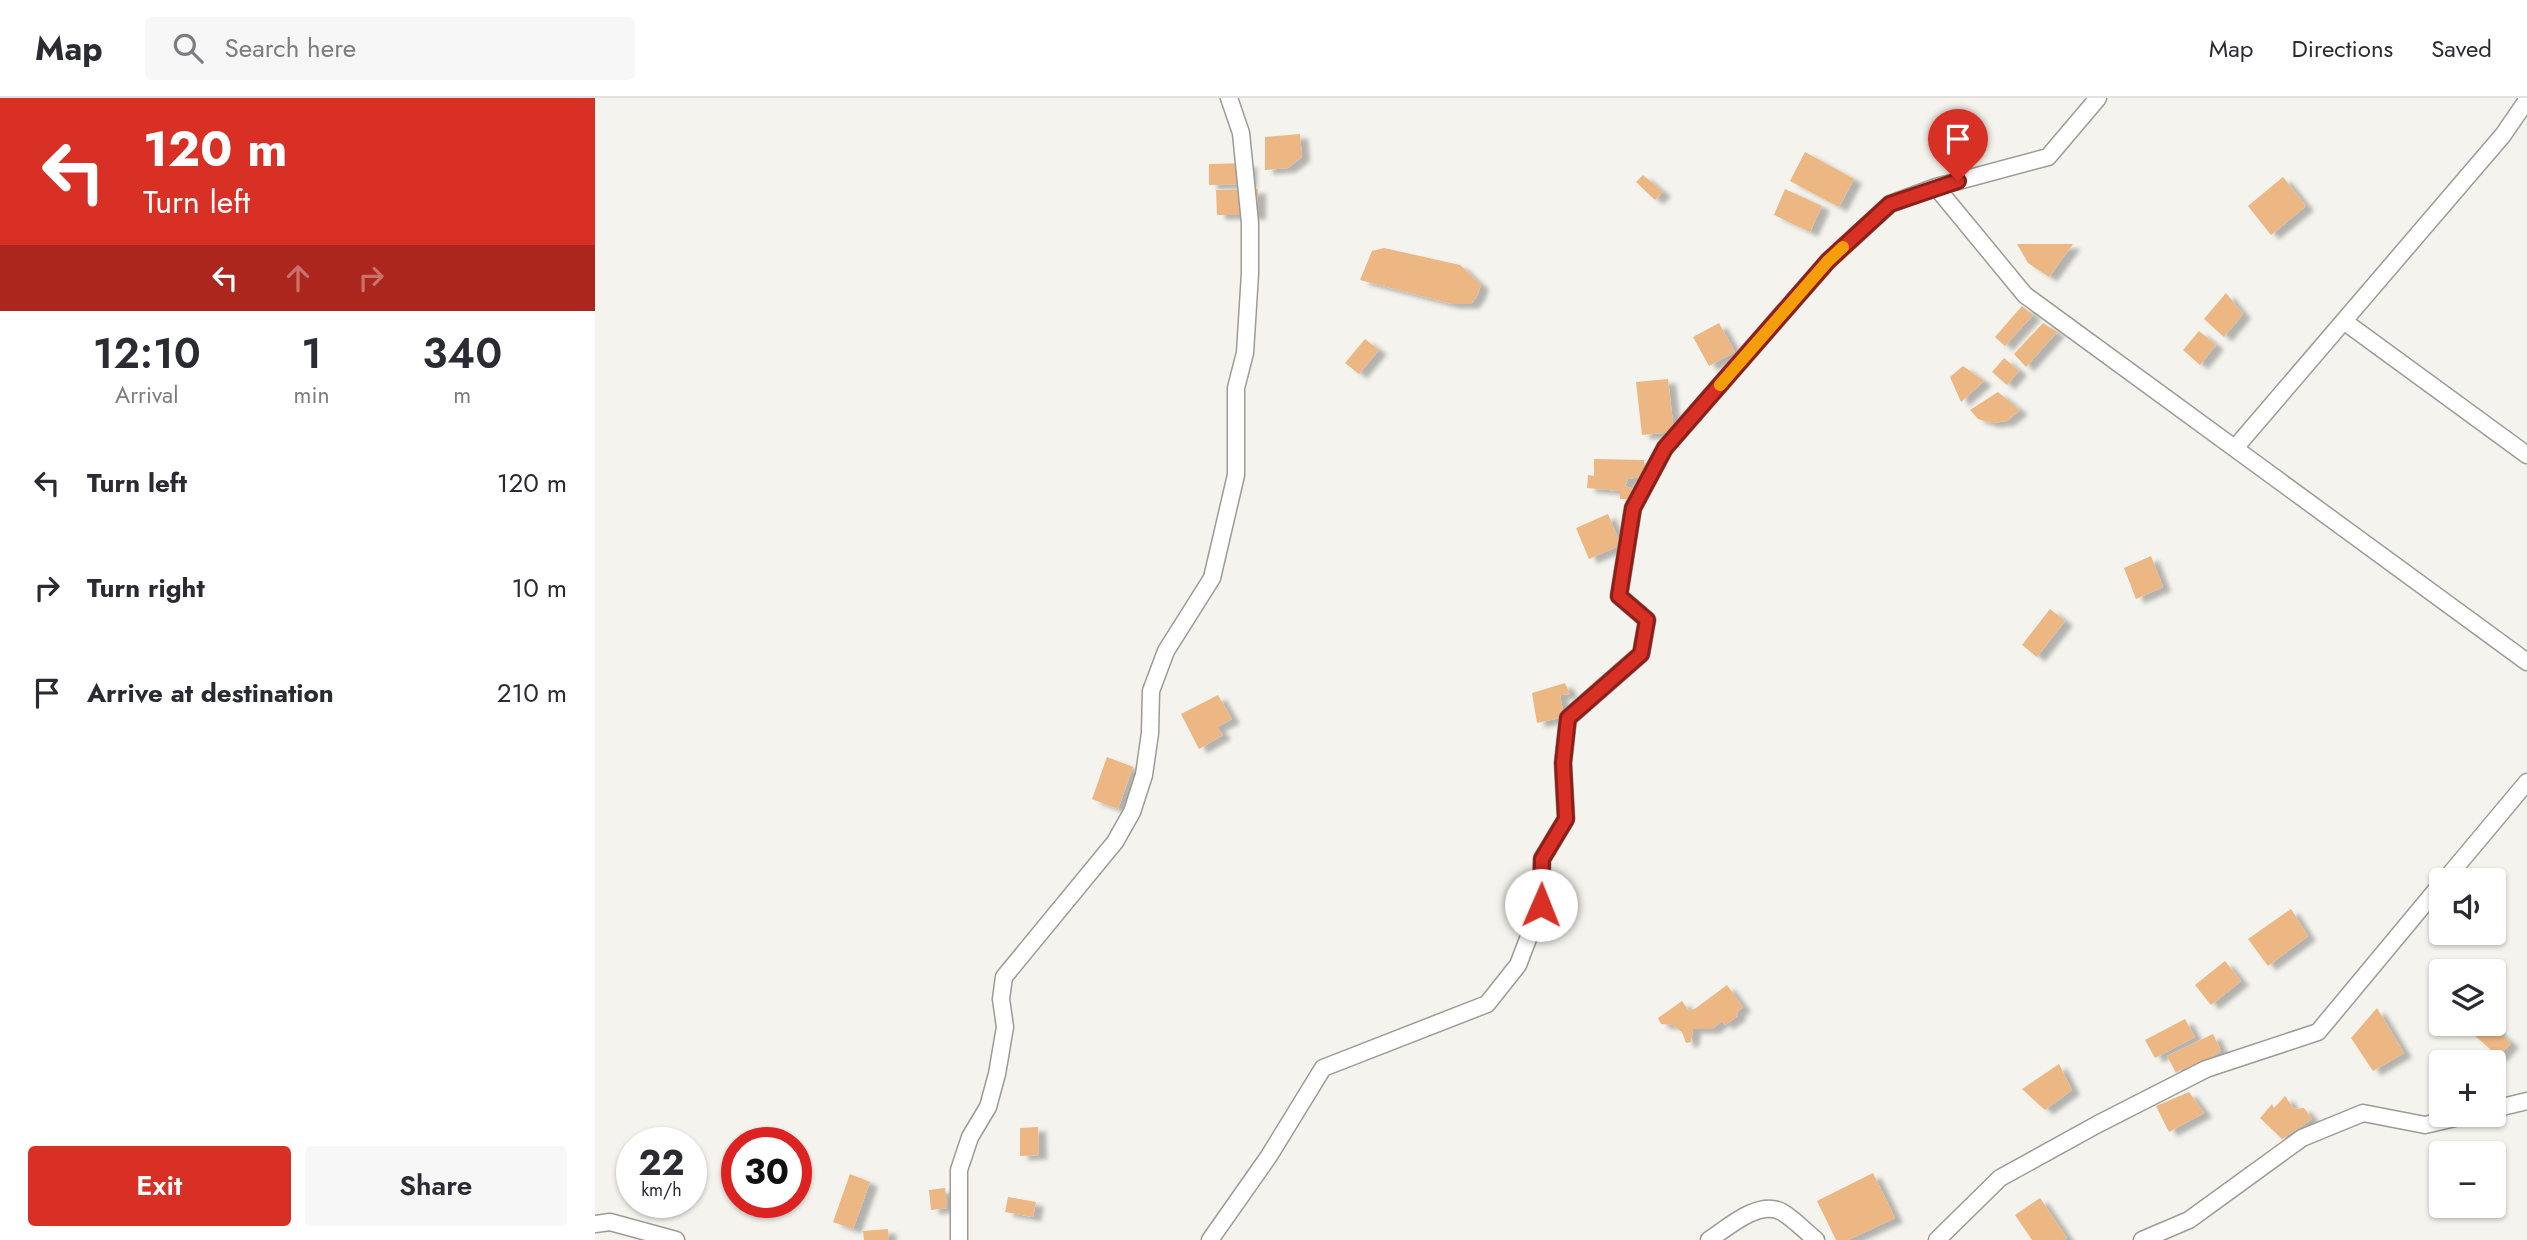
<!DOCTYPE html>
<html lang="en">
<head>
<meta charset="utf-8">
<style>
  body { margin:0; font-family:Jost,sans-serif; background:#f7f7f7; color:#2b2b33; height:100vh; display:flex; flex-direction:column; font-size:26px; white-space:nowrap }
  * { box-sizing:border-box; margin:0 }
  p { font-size:23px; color:#7c7c81 }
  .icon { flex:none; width:38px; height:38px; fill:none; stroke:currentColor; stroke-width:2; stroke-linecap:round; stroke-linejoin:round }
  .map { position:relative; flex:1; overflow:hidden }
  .side { display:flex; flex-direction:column; background:#fff; width:595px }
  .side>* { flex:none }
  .guide { background:#d93025; color:#fff; overflow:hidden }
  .tools { position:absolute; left:1834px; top:770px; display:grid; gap:14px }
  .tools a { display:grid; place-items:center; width:77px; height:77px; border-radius:7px; background:#fff; box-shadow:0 2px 5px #0004; font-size:35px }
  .speed { position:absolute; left:21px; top:1029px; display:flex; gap:14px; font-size:35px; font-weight:700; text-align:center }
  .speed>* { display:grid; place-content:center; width:91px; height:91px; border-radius:50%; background:#fff; box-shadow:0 2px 5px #0004; line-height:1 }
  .speed small { font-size:18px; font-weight:400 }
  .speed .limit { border:10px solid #d22; background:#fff; color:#111 }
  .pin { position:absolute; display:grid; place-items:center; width:60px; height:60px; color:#fff; margin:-72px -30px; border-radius:50% 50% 50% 0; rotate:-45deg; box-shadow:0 0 7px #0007 }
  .pin .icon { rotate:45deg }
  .me { position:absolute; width:77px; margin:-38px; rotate:1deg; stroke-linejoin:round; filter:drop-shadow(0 0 5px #0008) }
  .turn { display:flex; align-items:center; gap:24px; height:147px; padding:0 28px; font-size:32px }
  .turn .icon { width:91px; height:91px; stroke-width:2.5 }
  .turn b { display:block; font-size:49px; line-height:60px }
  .lanes { display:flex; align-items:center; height:66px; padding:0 28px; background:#0003; justify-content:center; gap:35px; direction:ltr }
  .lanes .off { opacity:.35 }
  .eta { display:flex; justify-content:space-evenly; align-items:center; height:119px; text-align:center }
  .eta b { font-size:42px; font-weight:600; line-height:49px }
  .action { display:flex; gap:14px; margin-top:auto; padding:14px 28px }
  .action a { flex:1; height:80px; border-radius:7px; background:#d93025; color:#fff; font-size:28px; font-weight:600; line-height:80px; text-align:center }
  .action a+a { background:#f7f7f7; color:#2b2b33 }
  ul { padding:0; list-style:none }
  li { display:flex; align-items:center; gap:21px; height:105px; padding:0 28px }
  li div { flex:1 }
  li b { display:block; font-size:26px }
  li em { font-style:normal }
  header { display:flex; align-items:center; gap:42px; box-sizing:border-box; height:98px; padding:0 35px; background:#fff; border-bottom:2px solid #e1e1e2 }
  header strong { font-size:33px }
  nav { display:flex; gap:38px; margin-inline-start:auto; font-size:24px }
  .search { width:490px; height:63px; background:#f7f7f7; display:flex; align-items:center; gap:18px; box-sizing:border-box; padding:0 24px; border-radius:7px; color:#7c7c81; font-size:26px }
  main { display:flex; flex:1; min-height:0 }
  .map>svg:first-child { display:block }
</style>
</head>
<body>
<header>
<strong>Map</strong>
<div class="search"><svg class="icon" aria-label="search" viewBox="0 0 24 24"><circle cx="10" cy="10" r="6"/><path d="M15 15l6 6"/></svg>Search here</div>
<nav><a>Map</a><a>Directions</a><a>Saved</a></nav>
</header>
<main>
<section class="side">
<div class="guide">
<div class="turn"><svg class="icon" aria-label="left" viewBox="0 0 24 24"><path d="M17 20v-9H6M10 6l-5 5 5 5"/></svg><div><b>120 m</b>Turn left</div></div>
<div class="lanes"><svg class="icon" aria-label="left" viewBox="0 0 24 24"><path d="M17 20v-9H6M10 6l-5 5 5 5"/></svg><svg class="icon off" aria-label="ahead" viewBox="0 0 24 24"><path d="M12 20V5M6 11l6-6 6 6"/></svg><svg class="icon off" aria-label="right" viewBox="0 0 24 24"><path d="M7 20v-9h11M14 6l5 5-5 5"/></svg></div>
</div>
<div class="eta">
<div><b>12:10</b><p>Arrival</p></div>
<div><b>1</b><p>min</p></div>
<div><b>340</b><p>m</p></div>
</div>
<ul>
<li><svg class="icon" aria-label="left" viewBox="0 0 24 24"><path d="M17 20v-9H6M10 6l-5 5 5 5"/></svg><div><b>Turn left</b></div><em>120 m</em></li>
<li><svg class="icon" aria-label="right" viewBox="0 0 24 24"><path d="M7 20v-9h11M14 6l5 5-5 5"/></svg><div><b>Turn right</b></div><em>10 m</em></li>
<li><svg class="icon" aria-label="arrive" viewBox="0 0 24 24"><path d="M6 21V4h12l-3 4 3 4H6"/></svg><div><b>Arrive at destination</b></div><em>210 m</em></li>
</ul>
<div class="action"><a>Exit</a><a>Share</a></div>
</section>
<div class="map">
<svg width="1932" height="1142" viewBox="0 0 1932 1142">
  <defs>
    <filter id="shadow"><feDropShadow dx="8" dy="4.5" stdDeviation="2" flood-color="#0004"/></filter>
  </defs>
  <rect width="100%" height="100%" fill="#f4f3ed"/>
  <path fill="#ecb783" filter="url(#shadow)" d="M705,36L707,59L693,70L670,72V39Z
    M1210,54L1259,81L1244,109L1195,83Z
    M654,65V86L614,87V66Z
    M1048,77L1068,94L1060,102L1041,84Z
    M1688,79L1711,108L1676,137L1653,108Z
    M663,91V117H622L621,92Z
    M1190,91L1227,108L1215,134L1179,117Z
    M1422,146H1478L1454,179L1433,165Z
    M789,150L865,167L886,187L882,198L876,206H857L765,182L777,153Z
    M1631,195L1648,216L1629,239L1609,221Z
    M1427,208L1438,217L1410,248L1400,239Z
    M1124,225L1140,254L1114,268L1098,239Z
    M1448,225L1462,234L1431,269L1419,256Z
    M1604,233L1621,247L1605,267L1588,252Z
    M770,241L784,252L764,276L750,265Z
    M1409,260L1424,273L1412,287L1397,274Z
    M1368,268L1389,283L1366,304L1355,279Z
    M1073,281L1079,334L1047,337L1041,284Z
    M1403,294L1425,312L1412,323L1397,325L1383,321L1375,312Z
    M999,361L1049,362V378L1033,381L1030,388L1038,391L1036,401H1025V393L992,390L993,377L999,378Z
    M1013,416L1026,447L994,461L981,430Z
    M1556,458L1568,489L1541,501L1529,470Z
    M1455,511L1470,523L1442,559L1427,547Z
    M970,585L975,596L965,597L969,619L942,625L937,595Z
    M623,597L637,621L622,629L628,637L604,651L586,616Z
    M512,659L538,669L523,711L497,701Z
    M1696,811L1713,838L1673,868L1653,841Z
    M1630,863L1646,883L1616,907L1600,887Z
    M1132,887L1148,909L1142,914L1143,918L1130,927L1127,923L1117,931H1098L1096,944L1091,945L1087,934L1078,927L1066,926L1063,920L1087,903L1094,913L1101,910Z
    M1782,910L1809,955L1778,973L1756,940Z
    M1590,921L1600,939L1560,960L1550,942Z
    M1887,926H1895L1916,945L1904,959L1878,936Z
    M1618,936L1626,953L1595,974L1589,969L1581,975L1572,958Z
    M1464,966L1477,992L1450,1012L1427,991Z
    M1594,994L1609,1015L1574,1034L1561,1008Z
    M1690,998L1699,1011L1709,1010L1717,1021L1687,1041L1665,1020L1677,1006L1679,1010Z
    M443,1029L444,1057L425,1058V1030Z
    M1278,1075L1300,1120L1253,1142H1241L1222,1103Z
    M255,1076L275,1084L258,1131L238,1124Z
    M350,1090L352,1110L336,1112L334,1092Z
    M413,1099L441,1104L438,1119L410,1114Z
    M1445,1100L1472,1140L1469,1142H1437L1420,1117Z
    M293,1131L294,1142H269L268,1133Z"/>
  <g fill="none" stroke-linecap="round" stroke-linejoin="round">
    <defs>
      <path id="street" d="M1341,89L1430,197L1932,564
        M1750,224L1932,357
        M1640,350L1908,37L1932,2
        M1850,782L1932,684
        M1899,1011L1932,1003
        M0,1126L15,1124L81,1142
        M364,1142V1072L375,1039L393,1009L402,976L410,929L406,901L409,879L520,744L537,714L549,677L555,635L556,593L571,553L617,480L641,377V290L650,255L655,175V125L646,35L634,0
        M615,1142L674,1058L728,970L892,906L923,867L946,807L947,761L971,721L968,665L973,620L1046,556L1052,522L1024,498L1038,410L1070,350L1233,163L1295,106L1341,89L1453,59L1503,0
        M1114,1142C1132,1130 1164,1101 1187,1114C1199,1121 1210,1133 1221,1142
        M1342,1142L1405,1080L1503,1026L1611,971L1723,934L1846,786
        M1547,1142L1594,1122L1707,1040L1768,1015L1830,1027L1873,1017"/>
    </defs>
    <use href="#street" stroke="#9c9b96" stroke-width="19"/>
    <use href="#street" stroke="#fff" stroke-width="16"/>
  </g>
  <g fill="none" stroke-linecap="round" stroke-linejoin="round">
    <defs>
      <path id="route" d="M946,807L947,761L971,721L968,665L973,620L1046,556L1052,522L1024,498L1038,410L1070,350L1233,163L1295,106L1363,83"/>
    </defs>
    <use href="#route" stroke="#8d1f18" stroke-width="18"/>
    <use href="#route" stroke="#d93025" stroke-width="12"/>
    <path stroke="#f59e0b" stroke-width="12" d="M1125,287L1233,163L1248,149"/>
  </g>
</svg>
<div class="tools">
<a><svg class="icon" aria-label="sound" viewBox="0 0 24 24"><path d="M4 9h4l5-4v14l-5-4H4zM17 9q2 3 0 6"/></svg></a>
<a><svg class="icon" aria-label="layers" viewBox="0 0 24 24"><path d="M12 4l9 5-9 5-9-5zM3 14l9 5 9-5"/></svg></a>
<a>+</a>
<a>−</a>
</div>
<div class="speed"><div>22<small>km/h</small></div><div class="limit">30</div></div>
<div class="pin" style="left:1363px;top:83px;background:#d93025"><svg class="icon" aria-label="arrive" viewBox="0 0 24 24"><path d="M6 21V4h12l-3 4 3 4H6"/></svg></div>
<svg class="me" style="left:946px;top:807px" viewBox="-20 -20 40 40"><circle r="19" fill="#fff"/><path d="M0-13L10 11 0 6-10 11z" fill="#d93025"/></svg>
</div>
</main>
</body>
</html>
